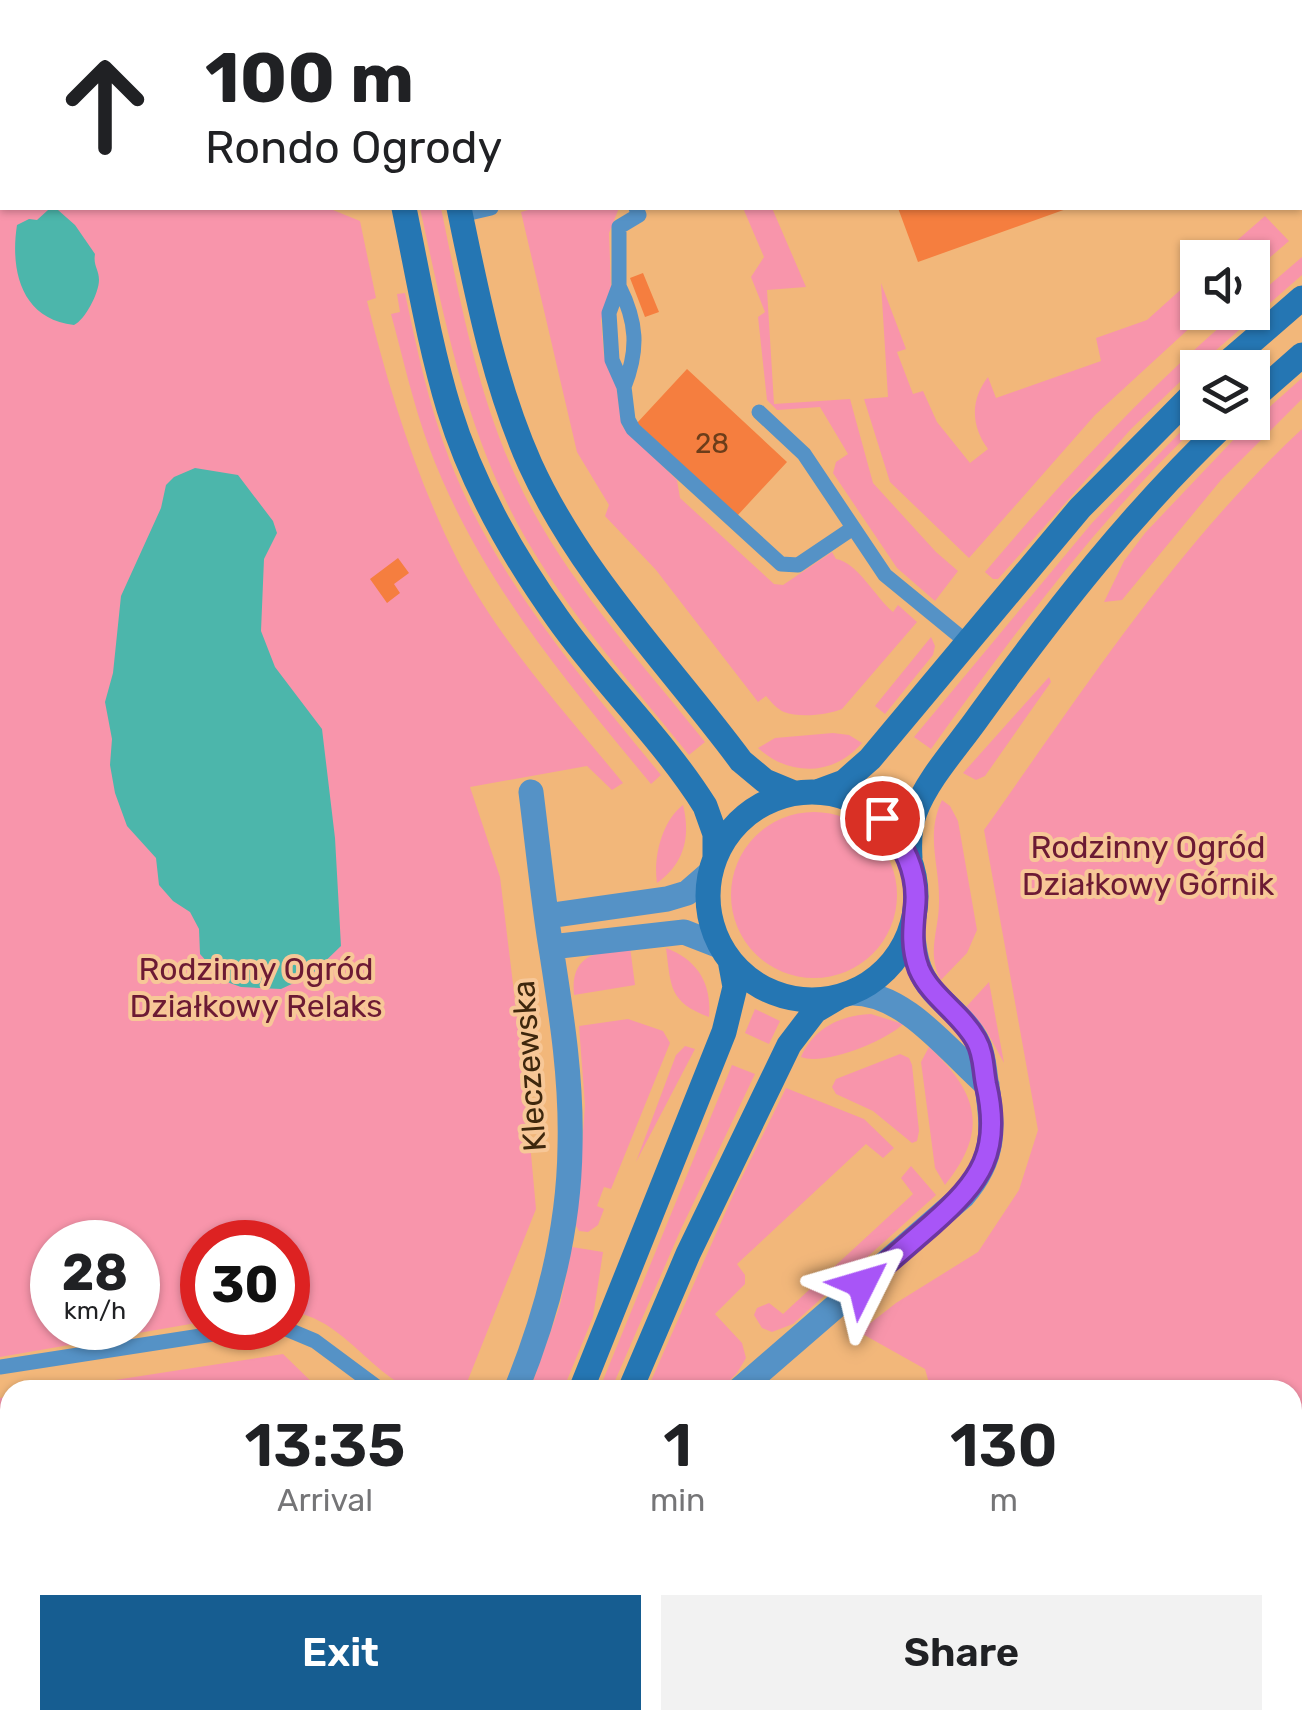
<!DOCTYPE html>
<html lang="en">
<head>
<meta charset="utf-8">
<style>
  body { margin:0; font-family:Rubik,sans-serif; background:#f2f2f2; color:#202124; height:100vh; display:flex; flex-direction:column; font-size:38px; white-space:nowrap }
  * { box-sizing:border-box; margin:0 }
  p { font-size:32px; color:#757577 }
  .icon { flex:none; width:55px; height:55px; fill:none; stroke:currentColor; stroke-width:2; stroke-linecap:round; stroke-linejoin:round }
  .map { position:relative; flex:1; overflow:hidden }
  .drawer { position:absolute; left:0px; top:1380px; width:1302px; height:350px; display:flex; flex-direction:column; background:#fff; border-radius:30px 30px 0 0; box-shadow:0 2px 8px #0004 }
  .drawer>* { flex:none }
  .banner { position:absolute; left:0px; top:0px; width:1302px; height:210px; box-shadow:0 2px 8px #0004; background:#fff; color:#202124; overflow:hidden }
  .buttons { position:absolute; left:1180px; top:240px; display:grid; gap:20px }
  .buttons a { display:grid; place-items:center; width:90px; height:90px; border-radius:0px; background:#fff; box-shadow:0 2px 8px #0004; font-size:50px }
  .speed { position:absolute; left:30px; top:1220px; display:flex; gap:20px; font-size:50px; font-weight:700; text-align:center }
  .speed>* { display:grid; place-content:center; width:130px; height:130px; border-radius:50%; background:#fff; box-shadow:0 2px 8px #0004; line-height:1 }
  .speed small { font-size:25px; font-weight:400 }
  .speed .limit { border:15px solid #d22; background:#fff; color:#111 }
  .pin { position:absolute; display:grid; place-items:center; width:85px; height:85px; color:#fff; margin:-42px; border:5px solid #fff; border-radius:50%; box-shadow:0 2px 10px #0007 }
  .me { position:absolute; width:110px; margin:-55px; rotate:50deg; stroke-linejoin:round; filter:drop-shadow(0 0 8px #0008) }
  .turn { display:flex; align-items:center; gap:35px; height:210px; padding:0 40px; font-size:45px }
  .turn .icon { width:130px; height:130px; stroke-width:2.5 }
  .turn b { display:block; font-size:70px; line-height:85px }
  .eta { display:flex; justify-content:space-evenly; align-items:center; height:170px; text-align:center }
  .eta b { font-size:60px; font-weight:600; line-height:70px }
  .button { display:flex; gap:20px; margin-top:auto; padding:20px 40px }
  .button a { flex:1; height:115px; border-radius:0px; background:#165d91; color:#fff; font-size:40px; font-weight:600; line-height:115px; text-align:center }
  .button a+a { background:#f2f2f2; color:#202124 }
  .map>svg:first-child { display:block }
</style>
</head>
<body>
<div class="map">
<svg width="1302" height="1730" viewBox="0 0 1302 1730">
  <rect width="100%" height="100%" fill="#f2b77a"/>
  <path fill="#f895ab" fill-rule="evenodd" d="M0,0L72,2H2V208H328L360,221L376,298L367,301C389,390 416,478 458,561C500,642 566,713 623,783L612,790L587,766L470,787L500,877L523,1066L536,1209L464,1390C449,1390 422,1395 408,1388C367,1368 336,1314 288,1312V1242H202V1322L0,1357ZM52,1242H138V1328H52Z
    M420,208H441C461,305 479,404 524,494C570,585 642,663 705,742L689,755C624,674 551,595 506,501C461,407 442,308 420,208Z
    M535,208H619L609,233L611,289L601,320L604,356L616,385L622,426L677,480L680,498L774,584L783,585L832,552L836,559C858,563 875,597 893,612L898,605L917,622L842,709C828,715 799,718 784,712C777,709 771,702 766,696L758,702L656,570L605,516L609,505L577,452L521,212Z
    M743,208H772L806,287L767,290L774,404L850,399L873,483L936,552L958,571L935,601L897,568L833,473L836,462L848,454L820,407L777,410L767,400L758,317L765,312L751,277L764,257Z
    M1265,216L1289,241L1253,272L1252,258L1218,257Z
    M1302,257V275L1183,379L1131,429L998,579H993L985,572C1063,480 1144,391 1236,313L1252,312L1253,299Z
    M1197,275L1198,312L1206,313L1095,415L969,558L890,482L864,399L888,397L881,283L906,349L897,352L913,394L923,391L937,422L970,463L988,449C971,426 970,400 988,377L996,398L1101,361L1096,338L1147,320Z
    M405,293C417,350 429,406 450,461C497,581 581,677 661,775L651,784C564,679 477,576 429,447C413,404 403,358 391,314L400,312L397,294Z
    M1302,378V399L1221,480L1122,600L1104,602L1124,561L1145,533L1238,435Z
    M1197,415L1200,423C1097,521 1014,634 931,749L914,737L1092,523Z
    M1302,429V1582L1293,1576L1292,1390H931L925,1369L859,1332L896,1303L978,1252L1019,1190L1038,1130L984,830C1082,692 1177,545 1302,429Z
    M931,637L935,646L933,655L885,714L875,706Z
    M1049,677L1051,682L985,776L976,780L963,773Z
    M833,733L849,735L862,743C834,776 790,777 758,748L775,738Z
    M942,800L950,806L958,821L977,930L967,953L941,980C926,953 939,931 939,902C940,865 925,836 942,800Z
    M683,805C691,837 684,864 657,883C653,857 662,821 683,805Z
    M731 895a83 83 0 1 1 166 0a83 83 0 1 1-166 0Z
    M630,947L635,985L574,995C570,954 597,952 630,947Z
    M666,948C698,960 712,984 709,1017C669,1002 671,987 666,948Z
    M989,982L1004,1063L986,1030L966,1007Z
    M755,1009L780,1021L769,1044L745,1033Z
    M871,1014L903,1024C886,1041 824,1066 801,1057C813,1029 840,1015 871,1014Z
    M628,1019L663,1031L670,1043L611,1189L604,1187L597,1206L604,1209L598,1225L588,1232L579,1231L576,1226L585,1105L579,1026Z
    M685,1046L695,1049L636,1162L676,1055Z
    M929,1047C977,1092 990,1129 945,1185L935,1168L921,1062Z
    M900,1054L909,1058L912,1065L919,1131L917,1141L912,1143L873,1111L836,1094L832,1087L836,1079Z
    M732,1065L755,1074L681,1229L611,1390H599Z
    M786,1088L864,1119L894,1148L883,1158L866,1144L737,1264L745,1275V1284L715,1314L742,1343L746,1358L737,1373L720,1390H647L734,1193Z
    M911,1166L936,1195L793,1324L772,1332L762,1328L754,1315L757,1308L769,1303L783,1314L913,1194L901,1178Z
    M572,1247L603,1252L593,1317L563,1390H530L560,1305Z
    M283,1354L320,1390H50Z
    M10,1396V1720H191L182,1730H0V1398Z
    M1302,1594V1730H1242L1246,1720H1292L1293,1615Z
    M787,1720H1136L1132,1730H782Z"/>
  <path fill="#4cb6ab" d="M48,210H58L75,225L95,254C93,266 99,269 99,280C99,293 85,320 74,325C21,319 10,270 17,225L29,219L37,220Z
    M195,468L238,475L273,521L277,533L264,559L261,631L275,667L322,729L335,838L341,946L311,975L281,989L241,987L224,981L200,954L199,929L190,912L173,901L159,885L156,858L127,826L115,793L110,765L112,739L105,702L113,673L121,596L161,508L166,485L174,477Z"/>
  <path fill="#f57e3f" d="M898,208H1069L918,262Z
    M643,273L659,312L645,317L630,278Z
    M687,369L787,462L737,516L637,423Z
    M398,558L409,573L394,584L400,593L387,603L370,579Z"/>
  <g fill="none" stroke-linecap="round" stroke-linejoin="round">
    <path stroke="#5592c6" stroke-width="15" d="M636,208L639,215L619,227V286L609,313L612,360L624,387L628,420L633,429L781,564L798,565L853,528
      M461,215L491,208
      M619,286C637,322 639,349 624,387
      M759,412L804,454L885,575L968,643
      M284,1328L315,1341L381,1390
      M0,1367L252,1328"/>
    <path stroke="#5592c6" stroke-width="22" d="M221,0L223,2"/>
    <path stroke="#5592c6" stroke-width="25" d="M547,916L667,899L687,893L710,873
      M551,947L684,932L720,946
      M851,993C905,992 949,1052 987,1085
      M516,1390C547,1314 569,1230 570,1147C572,1075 560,1006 549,935C542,888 537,840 531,792
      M739,1390L963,1196C996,1158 994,1127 986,1081C984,1068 984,1055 978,1043C968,1022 948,1008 933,991C916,972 914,950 912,926
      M377,1730L381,1720
      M538,1730L542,1720"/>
    <path stroke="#2576b3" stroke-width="25" d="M361,0L362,2
      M415,0L416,2
      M404,208C418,275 429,343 449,409C472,484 513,556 558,619C604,684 663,739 705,806L715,834V857
      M459,208C477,294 494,383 530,464C581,576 669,664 741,761L765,781L794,793
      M1221,368L1302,298
      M1252,399L1302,355
      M708 896a104 104 0 1 1 208 0a104 104 0 1 1-208 0Z
      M817,792L844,782L870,759L1080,508L1198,389
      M910,858C909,842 909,827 915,812C928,778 958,746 979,716C1055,611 1133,511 1227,422
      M581,1390L724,1032L735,987L730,960
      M630,1390L688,1254L789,1045L815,1011L837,998
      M438,1730L442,1720
      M487,1730L491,1720"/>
  </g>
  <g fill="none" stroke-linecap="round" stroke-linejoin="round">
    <defs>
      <path id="route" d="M862,1284C886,1264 909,1244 932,1224C981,1181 1002,1151 986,1084C983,1069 984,1054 976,1040C961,1013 931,997 919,969C911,948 913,929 915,908C919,873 904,844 882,818"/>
    </defs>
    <use href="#route" stroke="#6d37a1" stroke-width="25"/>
    <use href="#route" stroke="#a855f7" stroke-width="18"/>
  </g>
  <g text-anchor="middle" stroke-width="8" stroke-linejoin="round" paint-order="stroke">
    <g font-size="28" fill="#6c3d1a">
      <text x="712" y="453">28</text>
    </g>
    <g font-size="32" fill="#6c1a34" stroke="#f7c797">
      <text x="1148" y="858">Rodzinny Ogród<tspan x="1148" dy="37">Działkowy Górnik</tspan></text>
      <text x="256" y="980">Rodzinny Ogród<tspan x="256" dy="37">Działkowy Relaks</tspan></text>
    </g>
    <g font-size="32" fill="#3e270d" stroke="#f7c797">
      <text transform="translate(529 1066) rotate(-94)" y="11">Kleczewska</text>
    </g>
  </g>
</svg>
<div class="buttons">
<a><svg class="icon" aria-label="sound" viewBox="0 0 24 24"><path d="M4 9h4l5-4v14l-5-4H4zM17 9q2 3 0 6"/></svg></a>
<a><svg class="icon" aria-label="layers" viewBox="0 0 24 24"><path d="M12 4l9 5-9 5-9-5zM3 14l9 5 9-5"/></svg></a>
</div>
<div class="speed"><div>28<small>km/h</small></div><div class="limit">30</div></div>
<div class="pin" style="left:882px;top:818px;background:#d93025"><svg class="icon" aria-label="arrive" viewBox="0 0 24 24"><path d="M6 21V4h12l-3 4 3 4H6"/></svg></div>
<svg class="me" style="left:862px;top:1284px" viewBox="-20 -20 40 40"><path d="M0-17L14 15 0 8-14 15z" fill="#a855f7" stroke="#fff" stroke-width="4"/></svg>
<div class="banner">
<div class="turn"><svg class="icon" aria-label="ahead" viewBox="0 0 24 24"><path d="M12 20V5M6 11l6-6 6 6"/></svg><div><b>100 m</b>Rondo Ogrody</div></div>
</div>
<section class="drawer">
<div class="eta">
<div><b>13:35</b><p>Arrival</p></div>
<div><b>1</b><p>min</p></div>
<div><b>130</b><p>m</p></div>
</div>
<div class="button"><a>Exit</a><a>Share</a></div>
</section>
</div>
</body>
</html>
